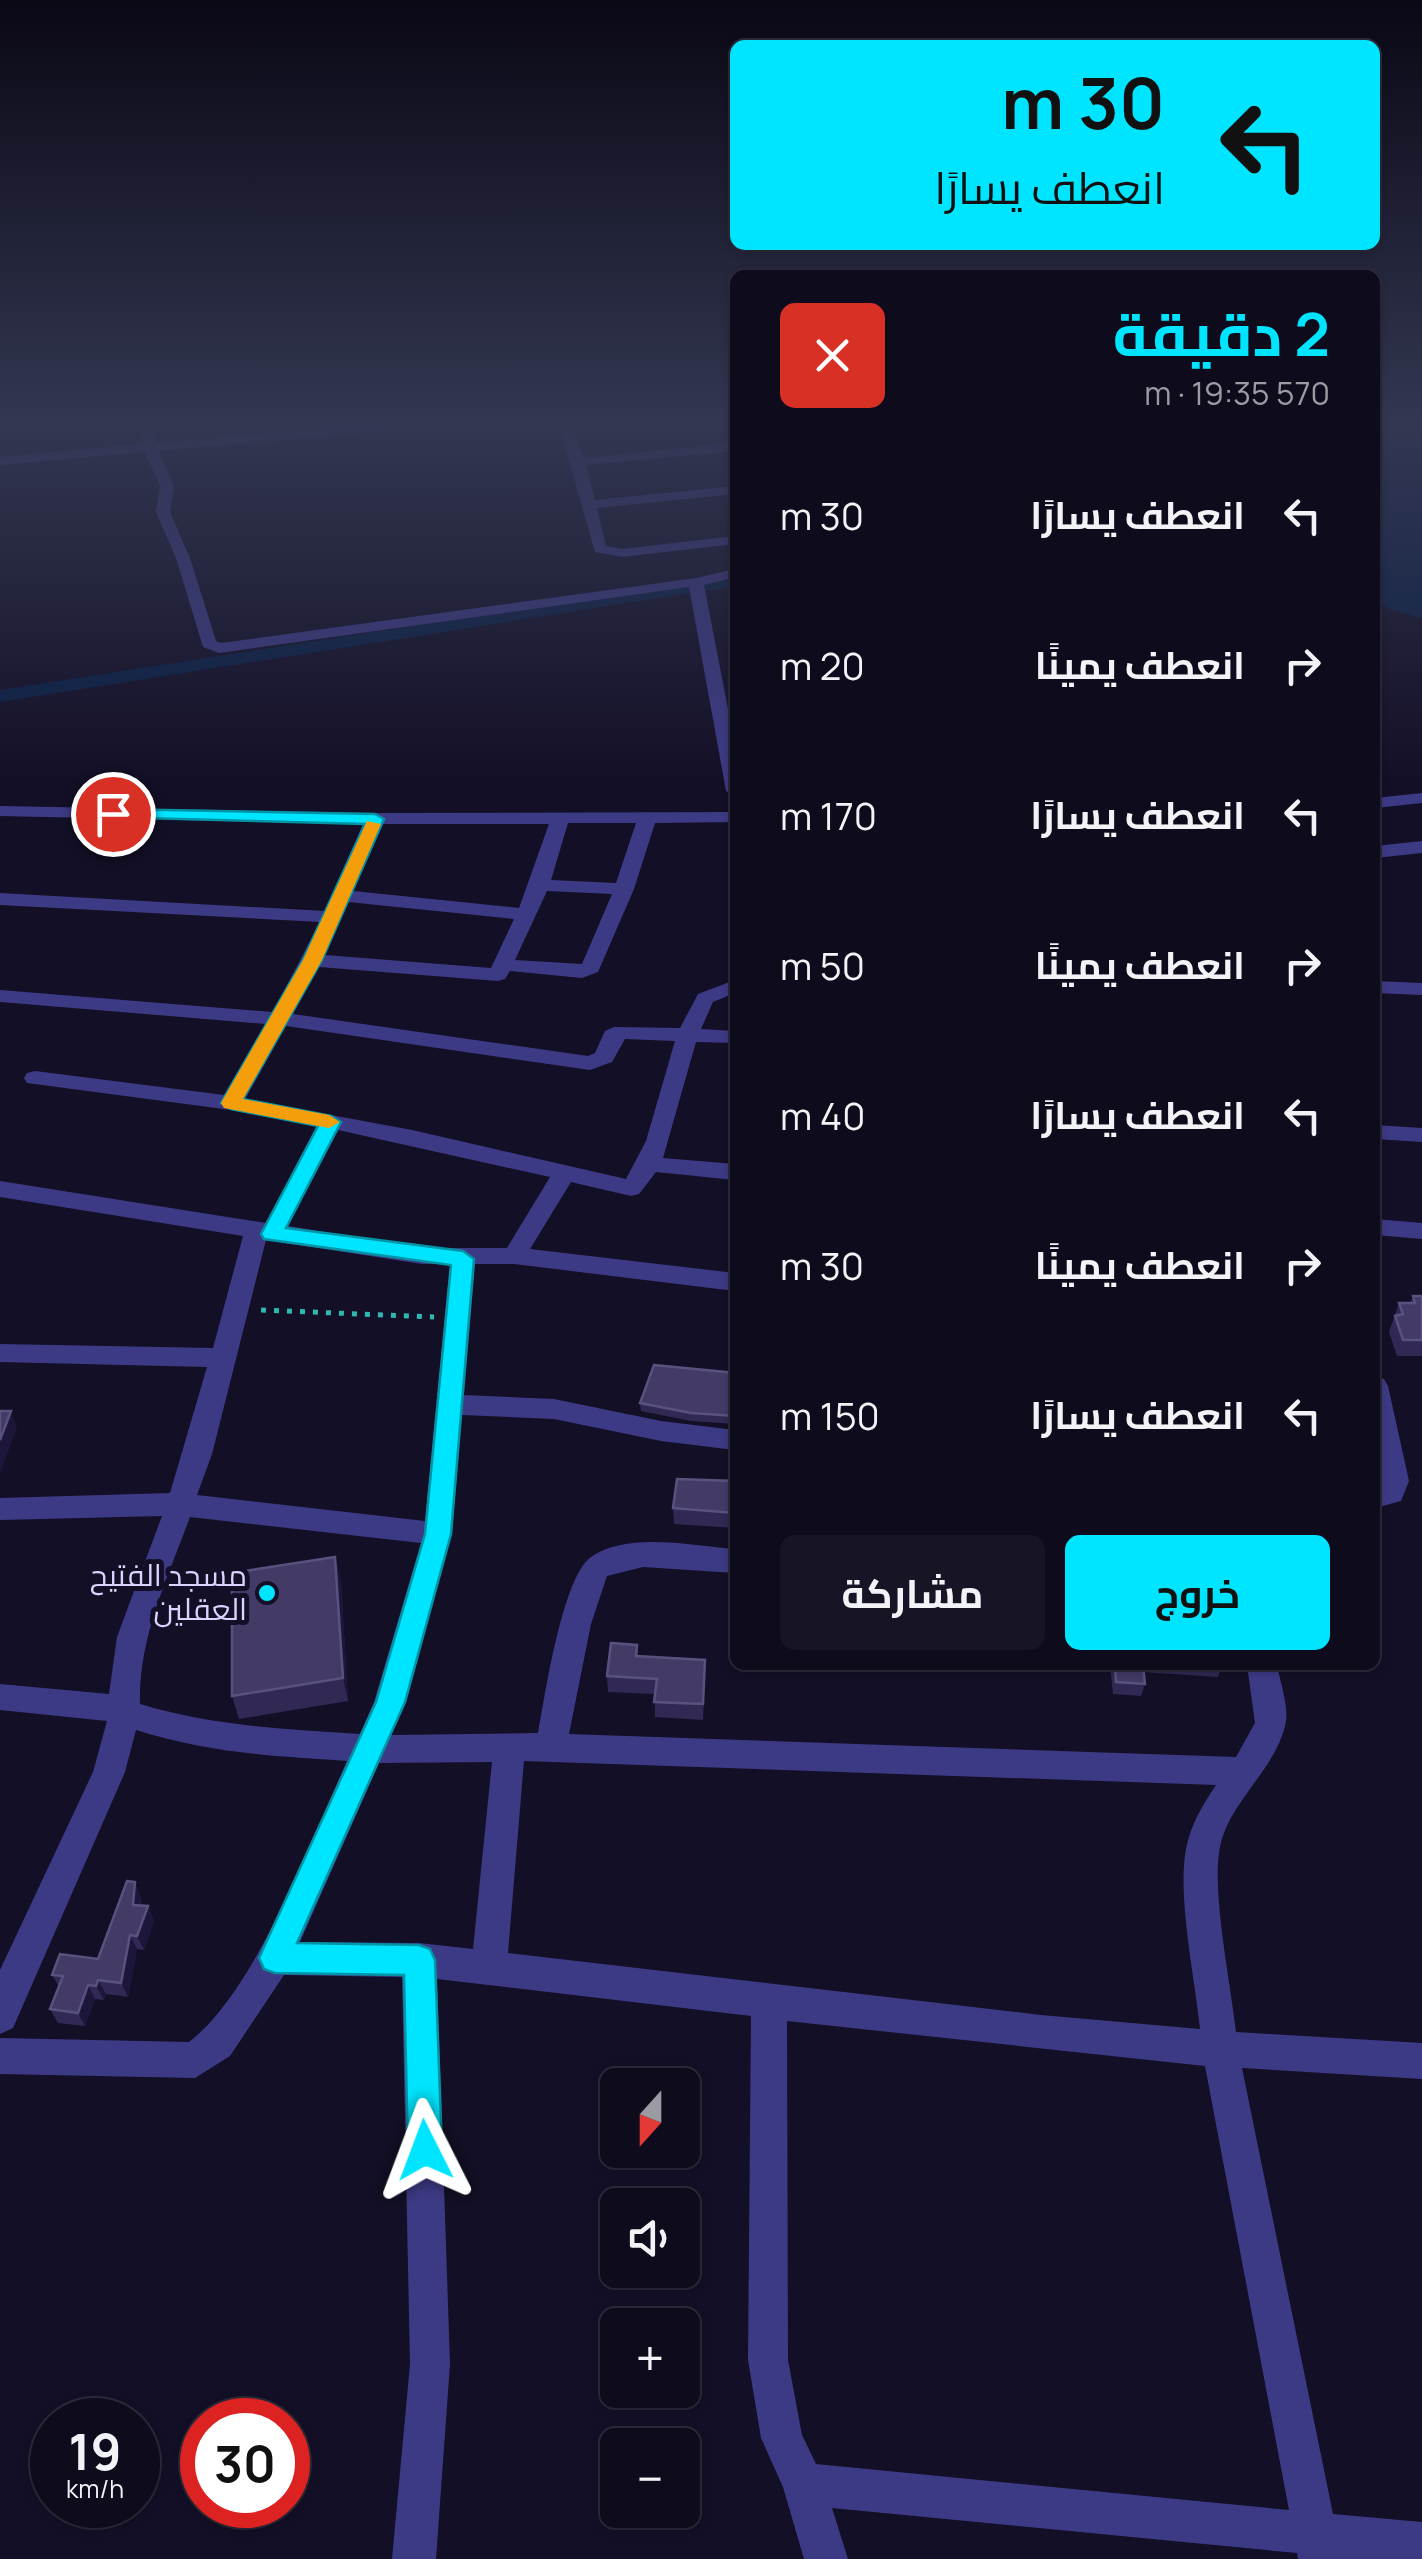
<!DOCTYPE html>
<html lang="ar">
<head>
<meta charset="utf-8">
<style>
  body { margin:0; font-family:Manrope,Cairo,sans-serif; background:#171425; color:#f1f3f6; direction:rtl; height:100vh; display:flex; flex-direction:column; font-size:38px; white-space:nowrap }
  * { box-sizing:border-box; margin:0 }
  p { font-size:32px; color:#9b9ba3 }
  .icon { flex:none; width:55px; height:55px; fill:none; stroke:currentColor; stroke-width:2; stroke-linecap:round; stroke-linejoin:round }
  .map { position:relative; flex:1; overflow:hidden; direction:ltr }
  .side { position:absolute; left:730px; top:270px; width:650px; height:1400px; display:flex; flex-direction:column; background:#0e0b1c; border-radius:15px; box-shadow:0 2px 8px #0004,0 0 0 2px #2e2b3b; direction:rtl }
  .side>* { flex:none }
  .guide { position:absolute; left:730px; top:40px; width:650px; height:210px; border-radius:15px; box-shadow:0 2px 8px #0004,0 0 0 2px #2e2b3b; direction:rtl; background:#00e5ff; color:#111; overflow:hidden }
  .needle { width:65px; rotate:201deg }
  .tools { position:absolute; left:600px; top:2068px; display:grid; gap:20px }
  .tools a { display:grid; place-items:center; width:100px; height:100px; border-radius:15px; background:#0e0b1c; box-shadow:0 2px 8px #0004,0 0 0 2px #2e2b3b; font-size:50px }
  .speed { position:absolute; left:30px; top:2398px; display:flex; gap:20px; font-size:50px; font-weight:700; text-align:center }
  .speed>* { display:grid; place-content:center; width:130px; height:130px; border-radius:50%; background:#0e0b1c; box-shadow:0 2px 8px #0004,0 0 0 2px #2e2b3b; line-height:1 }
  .speed small { font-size:25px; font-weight:400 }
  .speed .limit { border:15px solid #d22; background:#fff; color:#111 }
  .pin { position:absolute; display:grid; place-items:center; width:85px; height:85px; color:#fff; margin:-42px; border:5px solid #fff; border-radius:50%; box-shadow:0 2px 10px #0007 }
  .me { position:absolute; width:110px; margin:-55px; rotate:357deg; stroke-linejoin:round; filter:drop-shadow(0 0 8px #0008) }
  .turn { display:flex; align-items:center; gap:35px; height:210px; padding:0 50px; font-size:45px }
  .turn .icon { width:130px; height:130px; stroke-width:2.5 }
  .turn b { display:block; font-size:70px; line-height:85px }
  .round { display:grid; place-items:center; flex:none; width:105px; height:105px; border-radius:15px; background:#171425 }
  .overview { display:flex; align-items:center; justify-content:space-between; height:170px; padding:0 50px }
  h1 { font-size:60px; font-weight:700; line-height:75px; color:#00e5ff }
  .button { display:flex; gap:20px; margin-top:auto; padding:20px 50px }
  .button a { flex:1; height:115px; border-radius:15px; background:#00e5ff; color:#111; font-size:40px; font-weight:700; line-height:115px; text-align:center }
  .button a+a { background:#171425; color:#f1f3f6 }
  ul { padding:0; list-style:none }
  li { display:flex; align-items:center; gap:30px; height:150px; padding:0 50px }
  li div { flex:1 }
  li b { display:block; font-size:38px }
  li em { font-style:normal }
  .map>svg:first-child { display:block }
</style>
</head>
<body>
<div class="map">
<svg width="1422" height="2559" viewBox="0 0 1422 2559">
  <rect width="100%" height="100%" fill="#130f26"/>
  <path fill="#0a1f44" d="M1375,425H1422V618L1388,609L1375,598V560L1379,558L1375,553Z"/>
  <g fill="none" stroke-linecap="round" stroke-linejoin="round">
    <path fill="#0a1f44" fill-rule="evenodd" d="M735,576V586L0,702V690Z"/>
    <path stroke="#2fb8b0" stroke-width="5" stroke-dasharray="5 8" stroke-linecap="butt" d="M261,1310L434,1317"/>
    <path fill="#3d3a85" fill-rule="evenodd" d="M141,425H153L156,443L364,425H411L405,429L158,451L174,486L170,512L190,558L216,641L221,643L696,578L735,569V577L704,585L735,745V796L726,791L689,587L219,653L203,647L176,558L156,512L160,486L145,452L0,465V457L143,444Z
      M464,425H484L470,429Z
      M559,425H571L584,458L735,443V451L586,465L595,500L735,486V494L597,508L606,546L622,549L735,536V544L622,557L595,552Z
      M1422,793V803L1375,808V798Z
      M0,806L375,813L735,812V822L655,823L634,889L598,972L582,978L510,971L505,979L498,981L319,967L293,1014L588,1056L595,1053L605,1031L614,1027L680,1028L698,994L735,980V993L713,1002L701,1029L735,1031V1043L696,1042L663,1158L735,1164V1180L656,1172L639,1194L631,1196L571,1182L530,1249L735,1273V1291L514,1264H475L464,1395L554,1399L661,1421L735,1430V1450L661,1441L554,1419L462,1415L452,1533L406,1702L391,1735L538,1733C545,1696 562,1578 591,1557C628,1531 693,1546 735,1549V1573L643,1567L607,1576L591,1624L569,1734L1236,1757L1255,1723L1247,1665H1277C1280,1682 1290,1709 1285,1726C1274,1771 1229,1802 1220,1847C1211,1890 1231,1985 1236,2032L1422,2043V2079L1242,2068L1333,2514L1422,2522V2559H1298L1297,2553L832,2508L848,2559H804L783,2487L761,2438L748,2360L751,2016L437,1979L450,2364L436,2559H392L410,2364L402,1977L284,1975L230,2056L195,2078L0,2074V2038L189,2042C256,1991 311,1840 347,1761C270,1756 210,1753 136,1730L125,1772L13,2028L0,2034V1970L93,1772L107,1721L0,1710V1684L109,1694L117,1637L162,1516L0,1520V1498L170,1493L207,1367L0,1362V1344L213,1348L243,1236L0,1197V1181L266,1223L317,1126L231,1110L27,1083L24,1078L27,1073L35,1071L224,1095L266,1024L0,1002V990L273,1012L320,922L0,905V893L325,911L363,824L0,816ZM568,823H636L616,883L551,880ZM382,824H549L519,908L353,891ZM547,891L612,894L582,964L515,960ZM348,902L514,919L491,968L325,955ZM286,1026L590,1070L612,1062L625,1039L675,1041L646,1141L626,1179L412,1130L245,1099ZM338,1130L550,1177L507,1248H422L288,1226ZM266,1240L422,1264H450L425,1521L197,1495L212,1454ZM190,1517L421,1543L374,1702L360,1734C284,1729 213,1726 140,1704C138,1639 168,1577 190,1517ZM524,1761L1216,1785C1202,1806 1191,1824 1186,1849C1177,1896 1195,1979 1200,2029L1041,2015L508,1953ZM492,1762L473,1949L419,1943L300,1942L379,1763ZM787,2021L1205,2066L1289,2510L816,2464L802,2435L788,2360Z
      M1422,841V853L1375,858V846Z
      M1375,981L1422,983V995L1375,993Z
      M1375,1125L1422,1128V1142L1375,1139Z
      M1375,1219L1422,1223V1239L1375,1235Z
      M1375,1376L1384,1379L1388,1386L1409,1481L1401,1501L1375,1508V1486L1381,1481L1375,1451Z"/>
  </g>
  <path fill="#312854" d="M1413,1296H1422V1356H1397L1389,1332L1399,1303H1410Z
    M735,1373V1424L691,1421L641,1411L640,1403Z
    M735,1481V1528L674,1524L673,1508Z
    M335,1557L341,1581L348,1701L239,1719L232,1696Z
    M637,1645L638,1656L705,1675L703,1720L655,1717V1694L608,1692L607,1676Z
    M1110,1665H1222L1218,1677L1143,1672L1145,1684L1141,1696L1113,1694Z
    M141,1897V1906H148L154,1921L144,1950L137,1949L128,1997L106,1994L104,2000L95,1999L85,2026L58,2023L50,2009L59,1987L52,1975L98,1959Z"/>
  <path fill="#1d163a" d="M11,1411L17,1427L0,1474V1440Z
    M335,1557L341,1581L348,1701L343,1678Z
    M135,1882L141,1897L139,1919L133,1905Z
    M148,1906L154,1921L144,1950L137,1936Z
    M130,1935L137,1949L128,1997L121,1983Z
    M98,1980L106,1994L104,2000L96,1986Z
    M88,1985L95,1999L85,2026L78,2013Z"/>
  <path fill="#433a66" stroke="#5a527e" stroke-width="2.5" d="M1413,1296H1422V1340H1403L1395,1316L1403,1314L1399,1303H1415Z
    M654,1365L735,1373V1416L691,1413L640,1403Z
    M0,1411H11L0,1440Z
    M677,1479L735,1481V1513L673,1508Z
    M335,1557L343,1678L232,1696V1573Z
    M611,1643L637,1645L636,1656L705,1660L703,1704L654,1702L657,1679L607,1676Z
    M1115,1665H1143L1145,1684L1116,1682Z
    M127,1881L135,1882L133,1905L148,1906L137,1936L130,1935L121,1983L98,1980L96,1986L88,1985L78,2013L50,2009L63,1976L52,1975L60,1954L98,1959Z"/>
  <linearGradient id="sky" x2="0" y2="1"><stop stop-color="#0a0815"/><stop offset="0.54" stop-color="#333752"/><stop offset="1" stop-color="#333752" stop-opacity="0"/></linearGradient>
  <rect width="1422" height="783" fill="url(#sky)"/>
  <path fill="#00e5ff" stroke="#0095a6" stroke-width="2.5" d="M113,809L375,814L384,819L322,960L243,1099L331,1116L341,1122L286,1228L463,1251L474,1259L451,1534L405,1702L297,1943L419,1945L430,1949L435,1960L442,2150L437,2162L425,2167L413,2162L408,2150L404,1975L275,1973L264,1969L259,1958L376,1702L425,1534L451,1265L264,1239L261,1234L318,1126L231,1109L221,1103L303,960L365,824L107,817L105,814Z"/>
  <path fill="#f59e0b" d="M367,821L381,824L322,960L243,1099L329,1115L340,1122L329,1128L224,1108L221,1103L303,960Z"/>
  <circle fill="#00e5ff" stroke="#130f26" stroke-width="4" cx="267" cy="1593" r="10"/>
  <g text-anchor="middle" stroke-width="10" stroke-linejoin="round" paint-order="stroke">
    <g font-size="30" fill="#d9d4ff" stroke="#130f26" text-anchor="end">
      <text x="247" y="1586">مسجد الفتيح<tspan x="247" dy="34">العقلين</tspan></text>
    </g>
  </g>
</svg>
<div class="tools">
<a><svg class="needle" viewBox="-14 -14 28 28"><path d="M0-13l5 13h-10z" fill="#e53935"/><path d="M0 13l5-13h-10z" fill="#9b9ba3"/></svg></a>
<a><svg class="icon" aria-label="sound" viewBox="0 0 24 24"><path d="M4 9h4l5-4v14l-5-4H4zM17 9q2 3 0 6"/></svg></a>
<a>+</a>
<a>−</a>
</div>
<div class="speed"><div>19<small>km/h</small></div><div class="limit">30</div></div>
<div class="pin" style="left:113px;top:814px;background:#d93025"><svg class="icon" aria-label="arrive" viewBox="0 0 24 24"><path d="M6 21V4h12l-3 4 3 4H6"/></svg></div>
<svg class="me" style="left:425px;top:2150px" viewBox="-20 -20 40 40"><path d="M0-17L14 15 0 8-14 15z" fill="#00e5ff" stroke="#fff" stroke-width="4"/></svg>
<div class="guide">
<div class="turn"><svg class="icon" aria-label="left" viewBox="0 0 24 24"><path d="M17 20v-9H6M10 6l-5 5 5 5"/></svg><div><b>30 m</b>انعطف يسارًا</div></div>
</div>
<section class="side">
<div class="overview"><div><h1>2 دقيقة</h1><p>570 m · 19:35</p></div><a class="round" style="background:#d93025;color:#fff"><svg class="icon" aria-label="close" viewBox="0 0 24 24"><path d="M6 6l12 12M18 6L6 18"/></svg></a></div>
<ul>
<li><svg class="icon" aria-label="left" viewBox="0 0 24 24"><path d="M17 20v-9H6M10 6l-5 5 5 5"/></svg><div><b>انعطف يسارًا</b></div><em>30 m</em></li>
<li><svg class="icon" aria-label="right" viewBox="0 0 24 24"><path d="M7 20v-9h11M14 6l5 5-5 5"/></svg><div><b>انعطف يمينًا</b></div><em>20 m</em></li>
<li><svg class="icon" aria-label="left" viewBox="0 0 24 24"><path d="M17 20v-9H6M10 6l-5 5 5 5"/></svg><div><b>انعطف يسارًا</b></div><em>170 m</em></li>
<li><svg class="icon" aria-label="right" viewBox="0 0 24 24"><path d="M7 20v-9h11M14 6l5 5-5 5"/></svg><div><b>انعطف يمينًا</b></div><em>50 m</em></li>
<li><svg class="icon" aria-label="left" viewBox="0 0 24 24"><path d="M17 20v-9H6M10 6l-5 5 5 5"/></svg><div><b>انعطف يسارًا</b></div><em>40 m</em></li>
<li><svg class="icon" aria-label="right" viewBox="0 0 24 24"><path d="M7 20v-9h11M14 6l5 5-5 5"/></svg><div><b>انعطف يمينًا</b></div><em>30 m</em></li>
<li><svg class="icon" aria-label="left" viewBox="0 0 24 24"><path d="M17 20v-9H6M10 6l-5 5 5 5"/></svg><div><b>انعطف يسارًا</b></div><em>150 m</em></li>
</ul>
<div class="button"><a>خروج</a><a>مشاركة</a></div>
</section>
</div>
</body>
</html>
